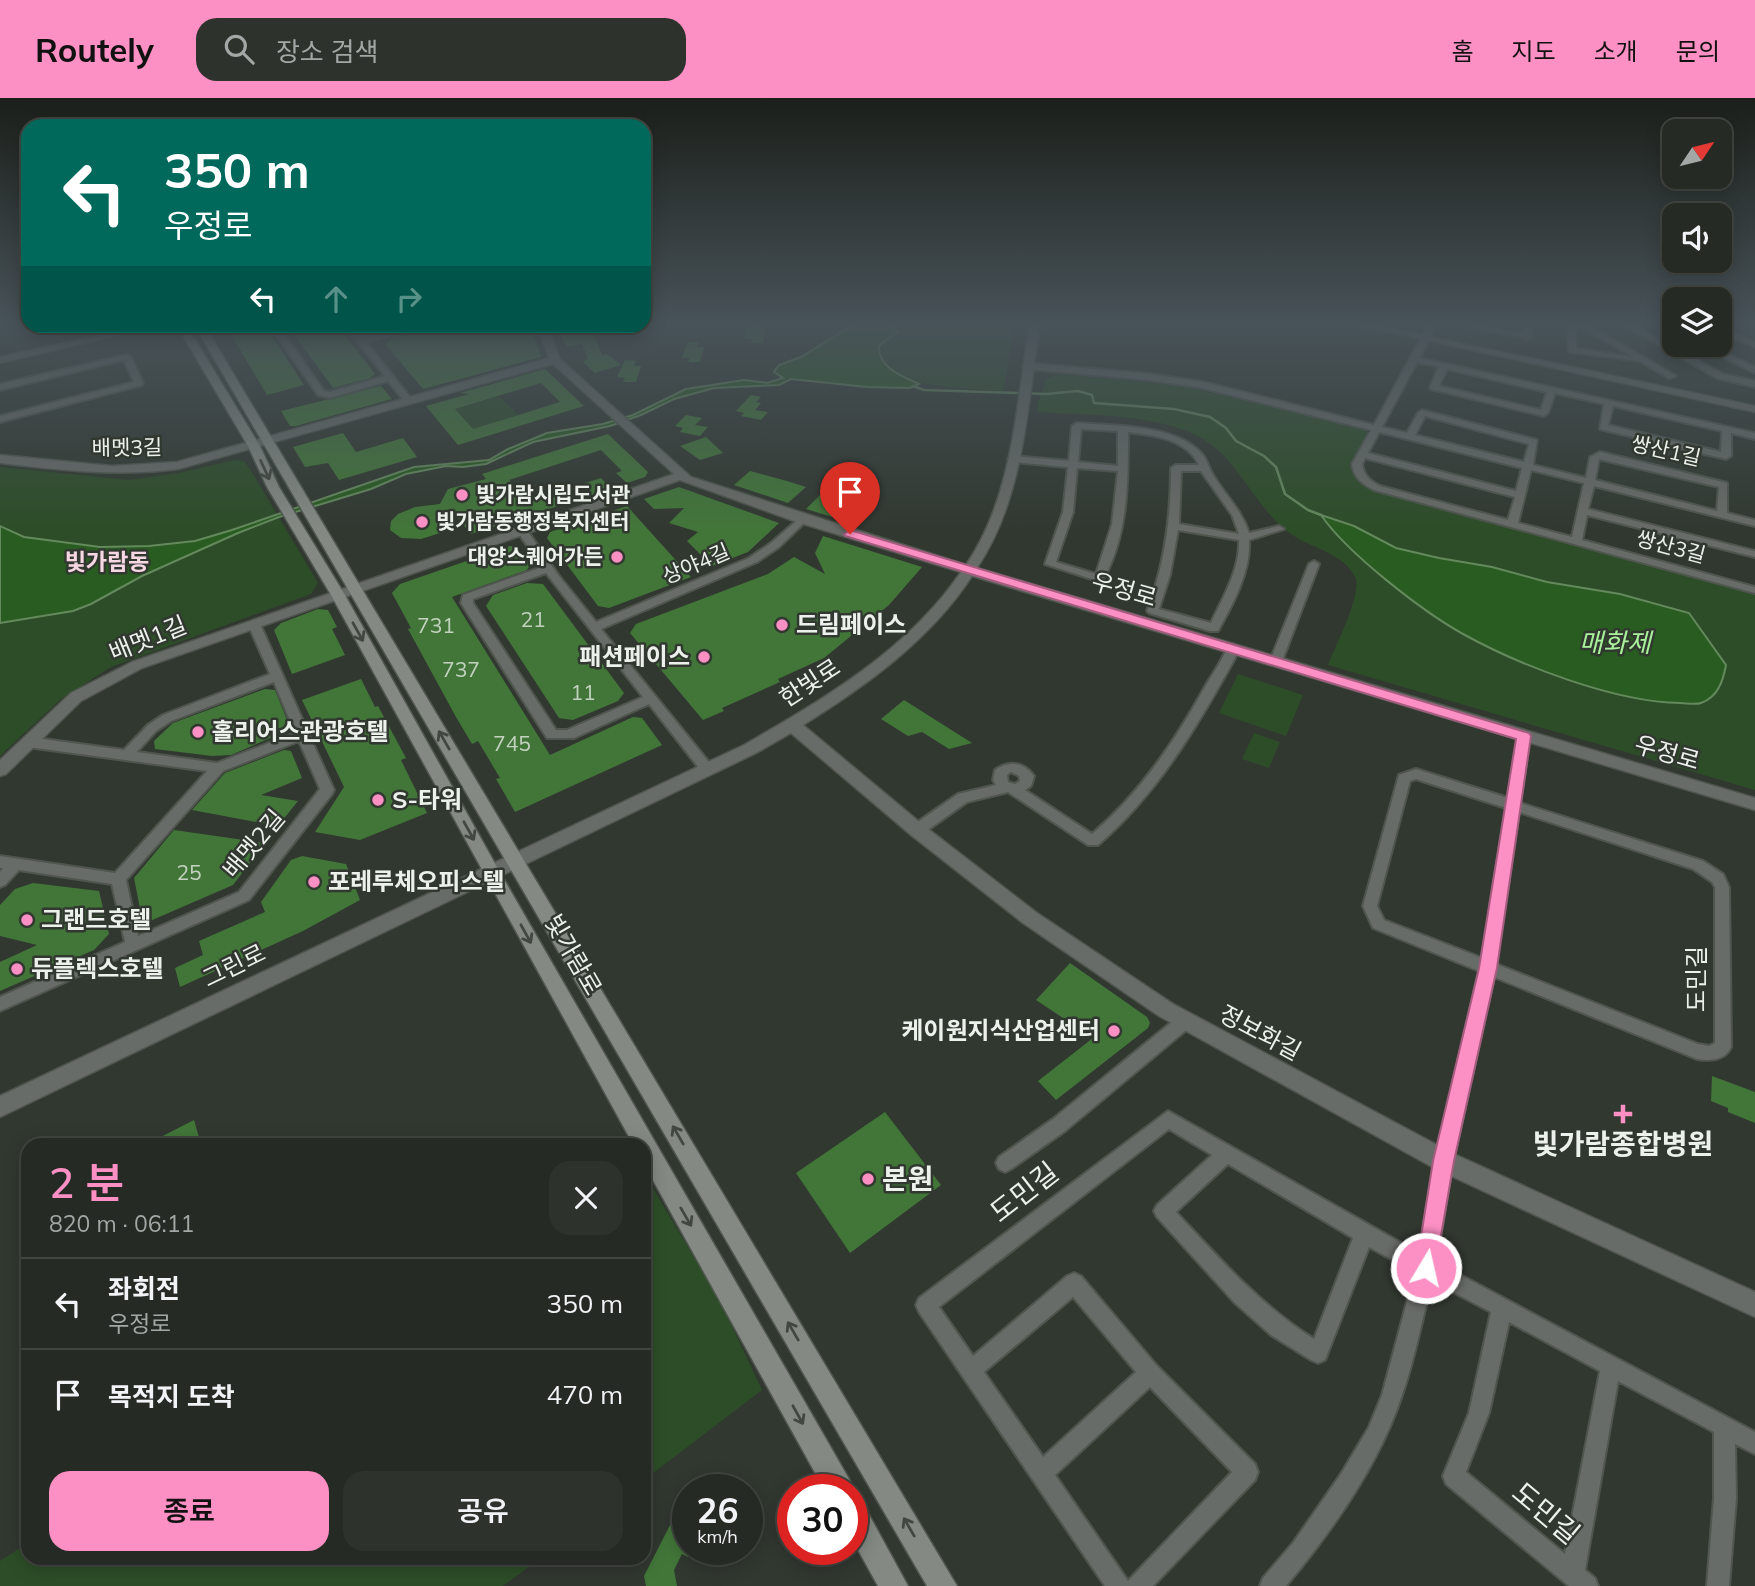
<!DOCTYPE html>
<html lang="ko">
<head>
<meta charset="utf-8">
<style>
  body { margin:0; font-family:Mulish,"Noto Sans KR",sans-serif; background:#2d322c; color:#f1f3f6; height:100vh; display:flex; flex-direction:column; font-size:26px; white-space:nowrap }
  * { box-sizing:border-box; margin:0 }
  p { font-size:23px; color:#a3a7a6 }
  .icon { flex:none; width:38px; height:38px; fill:none; stroke:currentColor; stroke-width:2; stroke-linecap:round; stroke-linejoin:round }
  .map { position:relative; flex:1; overflow:hidden }
  .details { position:absolute; left:21px; top:1040px; width:630px; height:427px; display:flex; flex-direction:column; background:#252a24; border-radius:21px; box-shadow:0 4px 18px #0003,0 0 0 2px #424641 }
  .details>* { flex:none }
  .top-card { position:absolute; left:21px; top:21px; width:630px; height:214px; border-radius:21px; box-shadow:0 4px 18px #0003,0 0 0 2px #424641; background:#00695c; color:#fff; overflow:hidden }
  .needle { width:46px; rotate:55deg }
  .controls { position:absolute; left:1662px; top:21px; display:grid; gap:14px }
  .controls a { display:grid; place-items:center; width:70px; height:70px; border-radius:14px; background:#252a24; box-shadow:0 4px 18px #0003,0 0 0 2px #424641; font-size:35px }
  .speed { position:absolute; left:672px; top:1376px; display:flex; gap:14px; font-size:35px; font-weight:700; text-align:center }
  .speed>* { display:grid; place-content:center; width:91px; height:91px; border-radius:50%; background:#252a24; box-shadow:0 4px 18px #0003,0 0 0 2px #424641; line-height:1 }
  .speed small { font-size:18px; font-weight:400 }
  .speed .limit { border:10px solid #d22; background:#fff; color:#111 }
  .pin { position:absolute; display:grid; place-items:center; width:60px; height:60px; color:#fff; margin:-72px -30px; border-radius:50% 50% 50% 0; rotate:-45deg; box-shadow:0 0 7px #0007 }
  .pin .icon { rotate:45deg }
  .me { position:absolute; width:77px; margin:-38px; rotate:9deg; stroke-linejoin:round; filter:drop-shadow(0 0 5px #0008) }
  .turn { display:flex; align-items:center; gap:24px; height:147px; padding:0 28px; font-size:32px }
  .turn .icon { width:91px; height:91px; stroke-width:2.5 }
  .turn b { display:block; font-size:49px; line-height:60px }
  .lanes { display:flex; align-items:center; height:66px; padding:0 28px; background:#0003; justify-content:center; gap:35px; direction:ltr }
  .lanes .off { opacity:.35 }
  .round { display:grid; place-items:center; flex:none; width:74px; height:74px; border-radius:21px; background:#2d322c }
  .summary { display:flex; align-items:center; justify-content:space-between; height:119px; padding:0 28px }
  h1 { font-size:42px; font-weight:600; line-height:52px; color:#fc8fc3 }
  .action { display:flex; gap:14px; margin-top:auto; padding:14px 28px }
  .action a { flex:1; height:80px; border-radius:21px; background:#fc8fc3; color:#111; font-size:28px; font-weight:600; line-height:80px; text-align:center }
  .action a+a { background:#2d322c; color:#f1f3f6 }
  ul { padding:0; list-style:none }
  li { display:flex; align-items:center; gap:21px; height:91px; padding:0 28px; border-top:2px solid #424641 }
  li div { flex:1 }
  li b { display:block; font-size:26px }
  li em { font-style:normal }
  header { display:flex; align-items:center; gap:42px; box-sizing:border-box; height:98px; padding:0 35px; background:#fc8fc3; color:#111 }
  header strong { font-size:33px }
  nav { display:flex; gap:38px; margin-inline-start:auto; font-size:24px }
  .search { width:490px; height:63px; background:#2d322c; display:flex; align-items:center; gap:18px; box-sizing:border-box; padding:0 24px; border-radius:21px; color:#a3a7a6; font-size:26px }
  .map>svg:first-child { display:block }
</style>
</head>
<body>
<header>
<strong>Routely</strong>
<div class="search"><svg class="icon" aria-label="search" viewBox="0 0 24 24"><circle cx="10" cy="10" r="6"/><path d="M15 15l6 6"/></svg>장소 검색</div>
<nav><a>홈</a><a>지도</a><a>소개</a><a>문의</a></nav>
</header>
<div class="map">
<svg width="1755" height="1488" viewBox="0 0 1755 1488">
  <rect width="100%" height="100%" fill="#313830"/>
  <path fill="#2d4d28" d="M891,225H1015C1009,248 1009,270 1003,293C974,290 876,293 879,248L896,234Z
    M1059,276L1182,288L1361,329L1369,335L1354,373L1371,389L1755,496V692L1328,567C1335,549 1361,497 1356,481C1345,454 1307,450 1287,433C1259,411 1244,376 1218,352C1177,314 1090,318 1038,314V305L1046,281Z
    M499,298L518,317L473,331L455,311Z
    M235,362L244,363L253,376L318,485L311,496L111,569L61,601L0,658V369L129,382L179,375Z
    M1238,576L1303,597L1286,638L1219,615Z
    M1254,635L1280,644L1269,670L1242,661Z
    M644,1075L722,1207L762,1292L644,1382Z
    M28,1445V1460H541L503,1488H0V1463Z"/>
  <path fill="#295c20" stroke="#64895d" stroke-width="2" d="M856,225H891L897,234L879,248C878,270 902,278 919,286L910,290L867,289L791,281L779,287L714,290L674,301L641,317L610,328L533,344L486,366L463,369L446,368L406,376L371,391L279,419L238,435L142,478L91,506L73,513L0,525V428L24,439L100,449L149,448L195,443L232,432L414,369L489,362L508,351L547,335L603,326L633,317L686,291L744,282L767,285L783,280L774,274L779,267L801,259Z
    M1321,417L1354,428L1396,450L1439,460L1492,469L1547,484L1620,496L1689,515L1726,567C1723,583 1718,599 1701,605C1696,607 1686,605 1680,605C1615,604 1521,568 1463,536C1422,513 1347,455 1321,417Z"/>
  <g fill="none" stroke-linecap="round" stroke-linejoin="round">
    <path stroke="#64895d" stroke-width="2.5" d="M913,288L924,292L1046,296L1078,293L1092,297L1094,305L1174,311L1210,319L1226,330L1236,343L1264,358L1276,369L1285,396L1308,412L1321,417"/>
  </g>
  <path fill="#427639" fill-rule="evenodd" d="M749,225L759,226L758,230L765,231L763,245H751L752,241H744Z
    M226,228H265L304,287L267,297Z
    M288,228H338L375,276L370,280L333,290Z
    M426,228H438V230L450,228H531L541,259L423,291L386,247L390,241L423,233Z
    M551,228H590L602,257L607,256L621,267L595,275L583,264L588,260L582,246L566,249L561,237Z
    M688,244H699L697,249H704L700,264H688L690,260H682Z
    M625,262L636,263L634,268H641L636,284H623L625,280L617,279Z
    M545,271L584,308L458,347L426,308L469,296L460,295ZM541,285L560,304L473,331L455,311Z
    M381,288L392,301L296,328H290L281,313Z
    M751,297L761,299L756,304L761,305L755,312L768,314L761,322L741,318L744,315L736,313Z
    M686,317L702,320L695,327L708,329L700,338L680,334L683,330L675,328Z
    M343,335L356,354L403,340L417,359L339,382L328,365L305,369L293,349Z
    M608,336L648,374L645,379L627,385L616,375L622,373L601,352L509,382L528,404L601,380L611,391L471,436L457,419L440,435L421,441L401,440L390,432L391,423L398,416L415,409L440,406L448,391L486,381L482,376Z
    M706,339L723,355L700,362L680,348Z
    M750,373L787,383L806,389L788,405L734,387Z
    M679,389L779,425L748,454L712,468L687,443L698,434L669,425L684,410L654,411L644,401Z
    M823,394L836,398L839,395L849,398L846,401L875,410L859,427L806,411Z
    M627,408L691,479L609,510L598,508L547,440L550,434Z
    M823,438L922,469L889,507L824,560L778,581L780,584L722,610L724,613L703,622L630,535L636,526L768,476L794,459L825,476L815,455Z
    M510,448L517,449L530,467L527,472L452,499L550,657L633,619L642,620L662,647L515,714L496,681L500,680L478,643L472,646L456,619L408,531L411,530L392,495L400,486Z
    M527,485L543,486L624,595L618,603L573,622L559,620L486,508L493,497Z
    M318,511L328,512L337,529L332,531L345,557L292,576L274,532L281,525Z
    M361,581L375,609L378,608L406,660L401,662L427,715L360,742L315,734L344,689L302,602Z
    M265,591L275,592L289,627L282,635L231,657L212,658L155,651L154,643L173,625Z
    M904,602L972,645L949,651L922,634L908,638L881,621Z
    M284,652L291,653L302,680L261,697L298,703L278,728L192,712L225,675Z
    M174,732L265,745L233,787L150,823L142,821L134,780Z
    M302,758L346,766L360,802L303,833L180,889L175,870L203,857L199,843L265,814L261,804L291,762Z
    M33,785L99,793L109,836L94,852L0,893V864L37,847L0,838V807L15,791Z
    M1070,865L1147,919L1150,925L1148,930L1056,1002L1038,983L1093,940L1036,902Z
    M1712,978L1755,994V1025L1728,1014V1010L1711,1003Z
    M885,1014L941,1087L850,1155L796,1075Z
    M194,1022L201,1046H147Z
    M688,1392V1459L682,1456L674,1472L677,1488H646L644,1478Z"/>
  <g fill="none" stroke-linecap="round" stroke-linejoin="round">
    <defs>
      <path id="minor" d="M1429,225H1437L1420,260L1755,335V341L1731,335V358L1726,361L1600,331L1604,306L1555,295L1548,315L1544,318L1431,291L1430,289L1439,269L1417,264L1382,329L1407,335L1418,315L1422,312L1537,342L1533,367L1586,380L1590,359L1600,354L1727,385V415L1755,422V428L1594,388L1588,411L1755,453V459L1587,417L1582,442L1755,489V495L1374,392C1362,386 1354,380 1352,366L1371,332L1203,290L1150,282L1027,271L1023,268L1027,265L1150,276L1203,284L1374,327ZM1447,271L1547,294L1541,312L1439,288ZM1613,308L1722,333L1721,354L1608,327ZM1425,318L1529,346L1524,364L1415,337ZM1379,334L1522,370L1516,393L1368,355ZM1365,360L1515,399L1508,422L1380,388C1370,383 1364,378 1362,366ZM1599,361L1719,389L1717,413L1595,382ZM1531,372L1584,385L1572,439L1518,425Z
        M1453,225H1467L1524,236L1525,225H1533L1532,239L1528,241Z
        M1572,225H1585L1676,278L1669,280L1640,263L1569,254L1567,229ZM1580,228L1633,259L1576,250L1575,231Z
        M1620,225H1629L1723,276L1755,283V289L1717,280Z
        M1648,225H1658L1675,231V236Z
        M270,228H278L324,293L330,294L385,278L345,228H353L363,240L412,228H423L422,230L366,244L413,303L406,305L388,283L330,300L318,297Z
        M1720,229L1755,244V249L1720,234Z
        M1698,247H1708L1755,269V275Z
        M127,257L131,259L143,285L142,287L0,324V318L134,284L124,262L0,292V286Z
        M1077,325C1114,328 1176,326 1202,356C1208,363 1209,372 1215,380C1227,399 1242,413 1249,435L1279,428L1284,431L1249,442C1251,473 1233,506 1218,533H1210L1149,515L1147,513C1165,466 1171,420 1171,370L1176,367H1199C1187,341 1153,337 1128,334C1128,384 1128,437 1103,482H1095L1045,466L1063,414L1068,369L1013,364L1008,361L1013,358L1069,363L1072,328ZM1081,331L1118,333V368L1078,364ZM1077,370L1118,373L1112,426L1096,476L1056,464L1073,414ZM1181,373H1201L1232,417L1239,436L1179,426ZM1178,432L1239,442C1240,472 1223,499 1211,525L1159,511L1170,477Z
        M802,418L806,419V423L779,449L757,464L601,531L712,668L714,671L707,676L702,674L649,606L574,640H547L461,505L463,497L542,469L517,433L518,431H526L559,478L596,524L749,460L771,445ZM546,475L643,599L567,632H556L473,505V501Z
        M1314,463L1319,466L1282,563L1276,567L1272,566L1270,563L1309,466Z
        M254,522L260,526L307,632L311,636L310,639L334,692L332,696L249,802L0,913V899L125,844L112,786L19,772L5,787L0,789V774L3,770H0V758L115,775L207,673L28,649L22,644L23,641L28,639L124,652L148,627L163,617L270,576L248,526ZM274,584L295,635L217,665L137,654L156,633L171,623ZM299,643L320,691L239,794L138,838L126,782L223,673Z
        M1233,546L1239,550L1235,560C1197,629 1158,695 1098,747H1088L1008,694L967,704L922,736H912L910,732L912,728L958,696L996,687L993,682L995,672C1009,662 1024,664 1034,678L1031,688L1025,692L1092,736C1141,694 1175,643 1206,587C1213,575 1222,563 1227,550ZM1011,674L1019,678L1020,683L1015,686L1008,684L1007,677Z
        M1524,633L1530,638L1520,705L1703,763L1723,776L1729,789L1731,949C1725,963 1710,963 1697,961L1494,879L1453,1063L1436,1164L1755,1334V1356L1735,1346L1736,1400L1729,1488H1707L1714,1400V1334L1618,1283L1585,1472L1595,1480L1598,1488H1569L1446,1386L1443,1378L1469,1315L1491,1214L1432,1183C1422,1221 1415,1260 1402,1297C1379,1367 1333,1432 1286,1488H1260L1263,1480L1293,1445L1341,1376L1369,1329L1382,1297L1415,1174L1369,1149L1325,1262L1318,1265L1311,1262L1271,1237L1234,1204L1157,1119L1154,1113L1157,1107L1212,1057L1169,1031L939,1209L973,1258L1067,1178L1074,1175L1081,1178L1157,1268L1255,1366L1258,1374L1255,1382L1153,1488H1105L919,1214L916,1207L919,1200L1168,1013L1419,1155L1435,1063L1479,873L1373,830L1363,808L1399,677L1416,671L1508,700L1518,638ZM1416,681L1506,710L1482,860L1384,822L1377,808L1410,683ZM1519,714L1693,771L1712,784L1715,789V945L1709,948L1698,946L1496,866ZM1228,1066L1353,1140L1314,1241C1260,1207 1219,1160 1176,1114ZM1073,1199L1136,1274L1043,1359L984,1274ZM1509,1224L1600,1273L1565,1456L1466,1374L1489,1315ZM1150,1289L1232,1374L1128,1483L1055,1377Z
        M1185,916L1191,918L1193,923L1191,928L1065,1033L1011,1071L1005,1074L999,1071L996,1065L999,1059L1053,1021L1179,918Z"/>
      <path id="tertiary" d="M1030,225H1040C1027,308 1025,398 977,470L1755,700V712L972,478C930,542 867,587 803,627L923,727L1037,815L1173,906L1452,1055L1755,1194V1219L1436,1071L1159,918L1023,825L911,737L791,635L756,655L0,1019V998L744,647C824,601 908,552 961,474L797,424L680,382L142,570L81,603L6,676L0,678V662L71,595L132,564L674,376L553,266L178,371C118,379 60,372 0,365V357L112,368L177,364L549,260L537,228H547L560,261L691,379L966,467C1014,397 1016,306 1030,225Z
        M1348,225H1365L1755,308V314Z
        M141,228H157L0,265V259Z"/>
      <path id="secondary" d="M177,228H187L260,348L279,389L345,497L498,771L849,1381L853,1391L852,1392L824,1391L644,1066V1046H633L331,497L267,389L248,348Z
        M195,228H205L957,1488H927Z
        M852,1400L862,1404L908,1488H878L852,1441Z"/>
    </defs>
    <use href="#minor" stroke="#4f564e" stroke-width="4"/>
    <use href="#tertiary" stroke="#4f564e" stroke-width="3"/>
    <use href="#secondary" stroke="#4f564e" stroke-width="3"/>
    <use href="#minor" fill="#686c68" fill-rule="evenodd"/>
    <use href="#tertiary" fill="#686c68" fill-rule="evenodd"/>
    <use href="#secondary" fill="#848983" fill-rule="evenodd"/>
  </g>
  <defs><path id="oneway-shaft" d="M-6 0H5M1.5-3L5.5 0L1.5 3" fill="none" stroke-width="1.6" stroke-linecap="round" stroke-linejoin="round" transform="scale(1.75)"/></defs>
  <g stroke="#424841">
    <use href="#oneway-shaft" transform="translate(265 372) rotate(65)"/>
    <use href="#oneway-shaft" transform="translate(358 534) rotate(61)"/>
    <use href="#oneway-shaft" transform="translate(444 642) rotate(-120)"/>
    <use href="#oneway-shaft" transform="translate(469 733) rotate(61)"/>
    <use href="#oneway-shaft" transform="translate(526 836) rotate(61)"/>
    <use href="#oneway-shaft" transform="translate(678 1037) rotate(-120)"/>
    <use href="#oneway-shaft" transform="translate(686 1119) rotate(60)"/>
    <use href="#oneway-shaft" transform="translate(793 1233) rotate(-120)"/>
    <use href="#oneway-shaft" transform="translate(798 1317) rotate(61)"/>
    <use href="#oneway-shaft" transform="translate(909 1429) rotate(-120)"/>
  </g>
  <linearGradient id="sky" x2="0" y2="1"><stop stop-color="#1b1f1a"/><stop offset="0.52" stop-color="#485359"/><stop offset="1" stop-color="#485359" stop-opacity="0"/></linearGradient>
  <rect width="1755" height="433" fill="url(#sky)"/>
  <path fill="#fc8fc3" stroke="#a45d7f" stroke-width="2" d="M850,432L1529,635L1531,638L1497,870L1454,1063L1434,1178L1426,1181L1419,1178L1416,1170L1433,1063L1479,870L1516,641L845,438L844,436Z"/>
  <g fill="#fc8fc3" stroke="#313830" stroke-width="2.5">
    <circle cx="462" cy="397" r="7"/>
    <circle cx="422" cy="424" r="7"/>
    <circle cx="617" cy="459" r="7"/>
    <circle cx="782" cy="527" r="7"/>
    <circle cx="704" cy="559" r="7"/>
    <circle cx="198" cy="634" r="7"/>
    <circle cx="378" cy="702" r="7"/>
    <circle cx="314" cy="784" r="7"/>
    <circle cx="27" cy="822" r="7"/>
    <circle cx="17" cy="871" r="7"/>
    <circle cx="1114" cy="933" r="7"/>
    <path d="M1619.5 1005.5h7v7h7v7h-7v7h-7v-7h-7v-7h7z"/>
    <circle cx="868" cy="1081" r="7"/>
  </g>
  <g text-anchor="middle" stroke-width="5" stroke-linejoin="round" paint-order="stroke">
    <g font-size="21" fill="#ecf1ec" stroke="#313830">
      <text transform="translate(127 350) rotate(-1)" y="7">배멧3길</text>
      <text transform="translate(1666 353) rotate(13)" y="7">쌍산1길</text>
      <text transform="translate(1671 449) rotate(15)" y="7">쌍산3길</text>
      <text transform="translate(696 466) rotate(-23)" y="7">상야4길</text>
    </g>
    <g font-size="21" font-weight="bold" fill="#ecf1ec" stroke="#313830" text-anchor="start">
      <text x="476" y="404">빛가람시립도서관</text>
      <text x="436" y="431">빛가람동행정복지센터</text>
      <text x="603" y="466" text-anchor="end">대양스퀘어가든</text>
    </g>
    <g font-size="21" fill="#c2d2bf">
      <text x="533" y="529">21</text>
      <text x="436" y="535">731</text>
      <text x="461" y="579">737</text>
      <text x="583" y="602">11</text>
      <text x="512" y="653">745</text>
      <text x="189" y="782">25</text>
    </g>
    <g font-size="23" font-weight="bold" fill="#f7d7e4" stroke="#313830">
      <text x="107" y="472">빛가람동</text>
    </g>
    <g font-size="24" fill="#ecf1ec" stroke="#313830">
      <text transform="translate(1124 492) rotate(16)" y="8">우정로</text>
      <text transform="translate(148 541) rotate(-22)" y="8">배멧1길</text>
      <text transform="translate(810 585) rotate(-33)" y="8">한빛로</text>
      <text transform="translate(1667 655) rotate(16)" y="8">우정로</text>
      <text transform="translate(254 746) rotate(-50)" y="8">배멧2길</text>
      <text transform="translate(573 857) rotate(60)" y="8">빛가람로</text>
      <text transform="translate(234 868) rotate(-26)" y="8">그린로</text>
      <text transform="translate(1697 881) rotate(-90)" y="8">도민길</text>
      <text transform="translate(1260 935) rotate(28)" y="8">정보화길</text>
    </g>
    <g font-size="24" font-weight="bold" fill="#ecf1ec" stroke="#313830" text-anchor="start">
      <text x="796" y="535">드림페이스</text>
      <text x="690" y="567" text-anchor="end">패션페이스</text>
      <text x="212" y="642">홀리어스관광호텔</text>
      <text x="392" y="710">S-타워</text>
      <text x="328" y="792">포레루체오피스텔</text>
      <text x="41" y="830">그랜드호텔</text>
      <text x="31" y="879">듀플렉스호텔</text>
      <text x="1100" y="941" text-anchor="end">케이원지식산업센터</text>
    </g>
    <g font-size="26" font-style="italic" fill="#a9f29b" stroke="#313830">
      <text x="1615" y="554">매화제</text>
    </g>
    <g font-size="28" font-weight="bold" fill="#ecf1ec" stroke="#313830">
      <text x="1623" y="1056">빛가람종합병원</text>
      <text x="882" y="1091" text-anchor="start">본원</text>
    </g>
    <g font-size="28" fill="#ecf1ec" stroke="#313830">
      <text transform="translate(1024 1094) rotate(-38)" y="10">도민길</text>
      <text transform="translate(1546 1415) rotate(40)" y="10">도민길</text>
    </g>
  </g>
</svg>
<div class="controls">
<a><svg class="needle" viewBox="-14 -14 28 28"><path d="M0-13l5 13h-10z" fill="#e53935"/><path d="M0 13l5-13h-10z" fill="#a3a7a6"/></svg></a>
<a><svg class="icon" aria-label="sound" viewBox="0 0 24 24"><path d="M4 9h4l5-4v14l-5-4H4zM17 9q2 3 0 6"/></svg></a>
<a><svg class="icon" aria-label="layers" viewBox="0 0 24 24"><path d="M12 4l9 5-9 5-9-5zM3 14l9 5 9-5"/></svg></a>
</div>
<div class="speed"><div>26<small>km/h</small></div><div class="limit">30</div></div>
<div class="pin" style="left:850px;top:436px;background:#d93025"><svg class="icon" aria-label="arrive" viewBox="0 0 24 24"><path d="M6 21V4h12l-3 4 3 4H6"/></svg></div>
<svg class="me" style="left:1426px;top:1170px" viewBox="-20 -20 40 40"><circle r="17" fill="#fc8fc3" stroke="#fff" stroke-width="3"/><path d="M0-11L8 9 0 5-8 9z" fill="#fff"/></svg>
<div class="top-card">
<div class="turn"><svg class="icon" aria-label="left" viewBox="0 0 24 24"><path d="M17 20v-9H6M10 6l-5 5 5 5"/></svg><div><b>350 m</b>우정로</div></div>
<div class="lanes"><svg class="icon" aria-label="left" viewBox="0 0 24 24"><path d="M17 20v-9H6M10 6l-5 5 5 5"/></svg><svg class="icon off" aria-label="ahead" viewBox="0 0 24 24"><path d="M12 20V5M6 11l6-6 6 6"/></svg><svg class="icon off" aria-label="right" viewBox="0 0 24 24"><path d="M7 20v-9h11M14 6l5 5-5 5"/></svg></div>
</div>
<section class="details">
<div class="summary"><div><h1>2 분</h1><p>820 m · 06:11</p></div><a class="round"><svg class="icon" aria-label="close" viewBox="0 0 24 24"><path d="M6 6l12 12M18 6L6 18"/></svg></a></div>
<ul>
<li><svg class="icon" aria-label="left" viewBox="0 0 24 24"><path d="M17 20v-9H6M10 6l-5 5 5 5"/></svg><div><b>좌회전</b><p>우정로</p></div><em>350 m</em></li>
<li><svg class="icon" aria-label="arrive" viewBox="0 0 24 24"><path d="M6 21V4h12l-3 4 3 4H6"/></svg><div><b>목적지 도착</b></div><em>470 m</em></li>
</ul>
<div class="action"><a>종료</a><a>공유</a></div>
</section>
</div>
</body>
</html>
